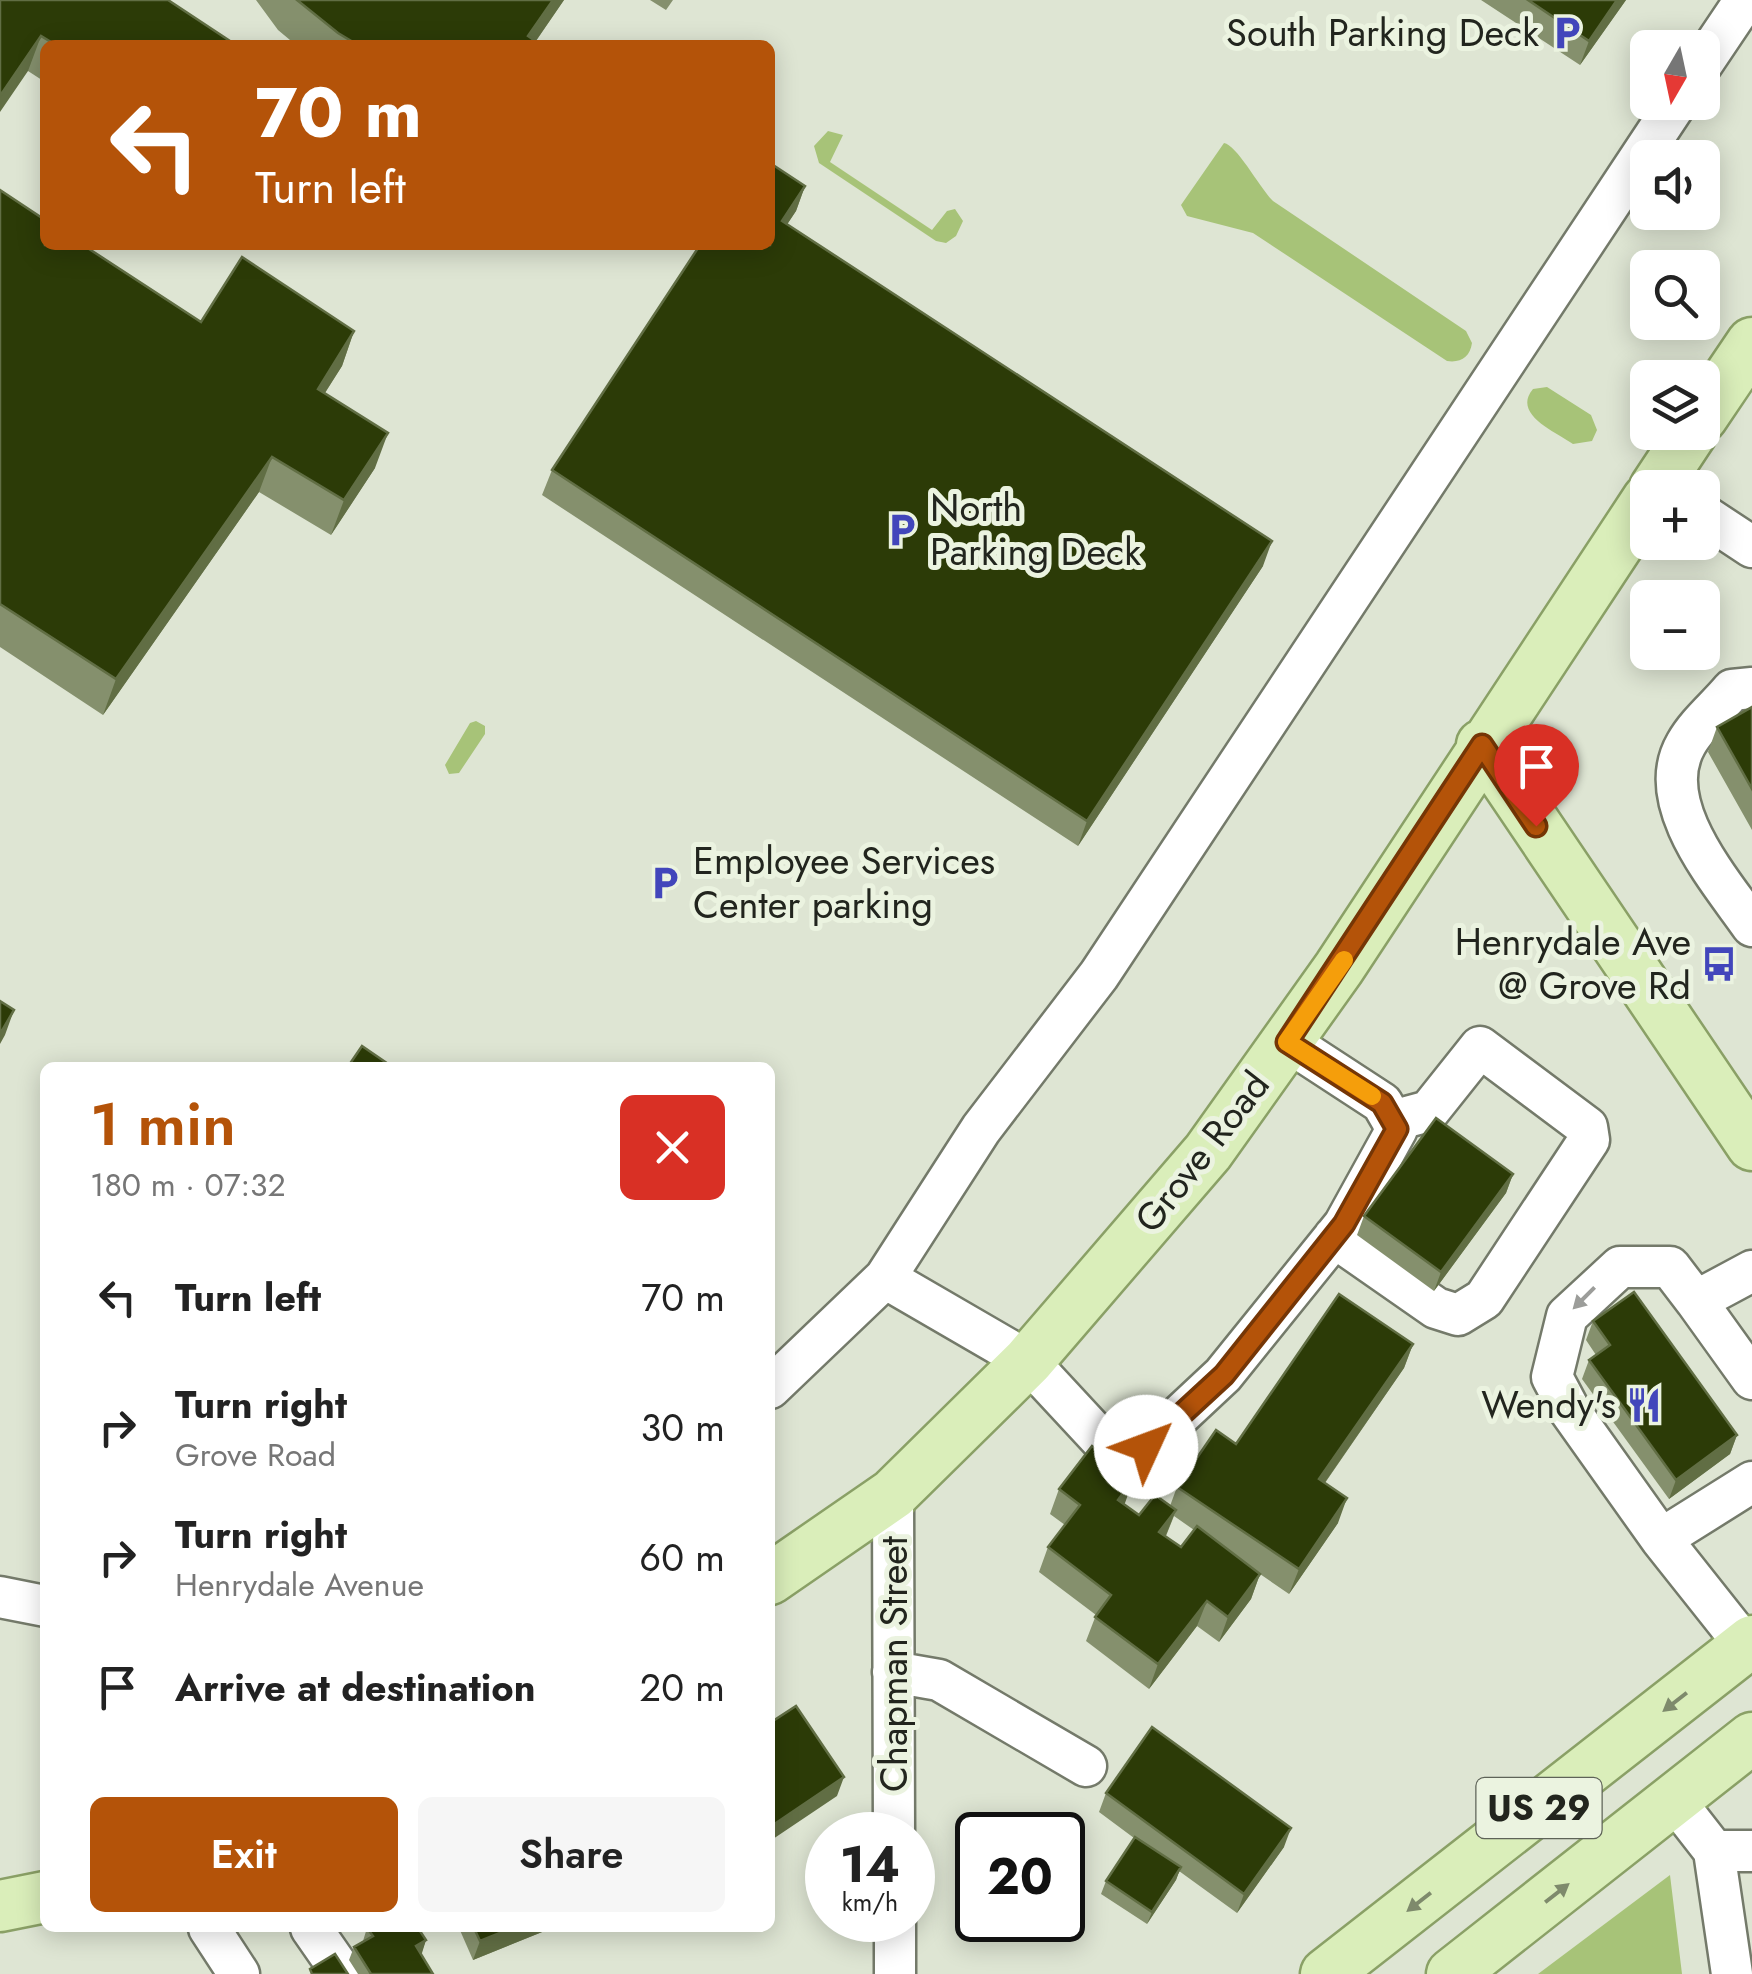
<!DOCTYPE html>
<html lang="en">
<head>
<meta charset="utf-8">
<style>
  body { margin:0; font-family:Jost,sans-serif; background:#f6f6f6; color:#222; height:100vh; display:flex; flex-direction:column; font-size:38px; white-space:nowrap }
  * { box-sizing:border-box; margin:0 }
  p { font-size:32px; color:#767676 }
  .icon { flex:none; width:55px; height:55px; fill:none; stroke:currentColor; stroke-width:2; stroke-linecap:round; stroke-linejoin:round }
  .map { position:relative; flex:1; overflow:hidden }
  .sheet { position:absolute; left:40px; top:1062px; width:735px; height:870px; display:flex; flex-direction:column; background:#fff; border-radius:15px; box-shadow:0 5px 25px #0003 }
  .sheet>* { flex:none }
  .hud { position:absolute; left:40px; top:40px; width:735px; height:210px; border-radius:15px; box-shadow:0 5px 25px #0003; background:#b45309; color:#fff; overflow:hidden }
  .needle { width:65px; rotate:189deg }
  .tools { position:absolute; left:1630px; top:30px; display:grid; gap:20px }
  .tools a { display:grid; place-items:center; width:90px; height:90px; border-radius:15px; background:#fff; box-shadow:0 5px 25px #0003; font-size:50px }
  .speed { position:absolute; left:805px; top:1812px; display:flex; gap:20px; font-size:50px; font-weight:700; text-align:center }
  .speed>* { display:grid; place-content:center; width:130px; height:130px; border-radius:50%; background:#fff; box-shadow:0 5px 25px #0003; line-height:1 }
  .speed small { font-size:25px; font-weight:400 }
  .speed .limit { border:5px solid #111; border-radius:15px; background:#fff; color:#111 }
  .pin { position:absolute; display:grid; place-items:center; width:85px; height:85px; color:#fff; margin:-102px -42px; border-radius:50% 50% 50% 0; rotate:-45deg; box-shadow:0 0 10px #0007 }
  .pin .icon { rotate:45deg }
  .me { position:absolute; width:110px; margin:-55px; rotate:47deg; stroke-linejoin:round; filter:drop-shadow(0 0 8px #0008) }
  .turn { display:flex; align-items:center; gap:35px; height:210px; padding:0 50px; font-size:45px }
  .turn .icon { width:130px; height:130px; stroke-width:2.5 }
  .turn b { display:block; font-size:70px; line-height:85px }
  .round { display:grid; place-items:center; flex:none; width:105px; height:105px; border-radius:15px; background:#f6f6f6 }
  .overview { display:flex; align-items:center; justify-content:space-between; height:170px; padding:0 50px }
  h1 { font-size:60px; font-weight:600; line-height:75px; color:#b45309 }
  .primary-button { display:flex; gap:20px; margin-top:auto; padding:20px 50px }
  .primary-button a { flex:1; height:115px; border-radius:15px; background:#b45309; color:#fff; font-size:40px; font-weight:600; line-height:115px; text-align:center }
  .primary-button a+a { background:#f6f6f6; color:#222 }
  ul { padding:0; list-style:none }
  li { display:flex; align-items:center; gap:30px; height:130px; padding:0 50px }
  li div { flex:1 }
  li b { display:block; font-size:38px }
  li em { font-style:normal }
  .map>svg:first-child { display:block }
</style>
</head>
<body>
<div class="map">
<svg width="1752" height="1974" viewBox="0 0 1752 1974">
  <rect width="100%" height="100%" fill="#dee5d3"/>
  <path fill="#a7c378" d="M828,131L843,135L830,162L932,230L947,211L955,209L963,221L956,236L946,243L936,241L819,163L814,146Z
    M1224,143C1237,145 1259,187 1273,201L1466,331L1472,343C1470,357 1461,363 1447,361L1253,233L1187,216L1181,205Z
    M1547,387L1591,415L1597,430L1592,441L1573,444C1554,431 1512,414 1533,389Z
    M476,721L485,726V734L459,773L449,774L445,765L470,723Z
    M1670,1875L1682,1974H1538Z"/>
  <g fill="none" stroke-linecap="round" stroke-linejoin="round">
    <defs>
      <path id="minor" d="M1702,64L1745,0
        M1702,514L1752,547
        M1752,688L1732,690C1718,707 1697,724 1686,744C1652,803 1720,880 1752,926
        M1334,1237L1436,1308L1458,1315L1484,1299L1589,1140L1587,1127L1480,1047L1429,1111L1392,1121
        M1752,1271L1696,1301L1752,1379
        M885,1278L1028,1361L1105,1444L1146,1447L1223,1375L1344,1225L1397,1129L1382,1103L1287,1041
        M770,1388L885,1278L981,1129L1099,975L1677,102
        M893,1494L894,1835
        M1661,1539L1570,1411L1552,1377L1567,1316L1620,1267H1670L1696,1301
        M0,1597L45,1606
        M1746,1646L1661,1539L1752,1482
        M893,1672L939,1680L1086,1766
        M1675,1801L1714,1851H1752
        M1714,1851L1732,1974
        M895,1920V1974
        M209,1928L239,1974
        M311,1928L343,1974"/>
      <path id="major" d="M1702,417L1752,343
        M1655,488L1692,432
        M1482,745L1752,1145
        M770,1579L893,1494L1028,1361L1208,1152L1339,968L1648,499
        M0,1906L45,1897
        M1326,1974L1752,1641
        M1452,1974L1752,1738"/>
    </defs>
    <use href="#minor" stroke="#747a6a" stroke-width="45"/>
    <use href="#major" stroke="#8aa066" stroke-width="55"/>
    <use href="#minor" stroke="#fff" stroke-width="40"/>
    <use href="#major" stroke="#daeeba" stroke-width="50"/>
  </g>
  <path fill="#85906d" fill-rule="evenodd" d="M0,0L236,45H45V82L28,71Z
    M256,0H564L536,41L541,45H296L278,30Z
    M650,0H673L666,10Z
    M1481,0H1626L1580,65Z
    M805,186L796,211L787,224L1263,566L1078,846L542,495L552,470Z
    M0,190L201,322L354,331L342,366L325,393L375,468L331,535L259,492L103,715L0,647Z
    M1752,707V830L1708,752L1717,727Z
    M1513,1174L1506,1193L1434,1291L1357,1235L1364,1216Z
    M1593,1321L1737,1435L1730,1454L1669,1499L1582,1379L1589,1360L1596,1355L1586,1340Z
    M1413,1344L1404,1368L1325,1483L1338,1523L1289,1594L1260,1574L1251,1599L1219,1642L1197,1626L1149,1689L1086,1641L1096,1615L1039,1572L1048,1547L1065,1525L1050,1514L1059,1489L1124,1504L1139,1515L1170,1506L1177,1487L1236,1444ZM1174,1516L1194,1530L1181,1547L1166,1536Z
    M1106,1793L1284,1847L1237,1913L1179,1871L1176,1880L1147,1924L1101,1894L1106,1881L1134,1838L1099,1812Z
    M367,1928L426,1940L421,1954L433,1974H358L349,1960L354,1947L363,1941Z
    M459,1928H552L473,1960Z"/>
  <path fill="#616e44" d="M553,0H564L533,45L528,36Z
    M1617,0H1626L1580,65L1589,41Z
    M41,36L28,71L0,112V96Z
    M805,186L796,211L773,246L782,221Z
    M354,331L342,366L305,424L318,389Z
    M388,433L375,468L331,535L344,500Z
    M272,457L259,492L103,715L116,679Z
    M1272,541L1263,566L1078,846L1087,821Z
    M14,1010L5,1035L0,1044V1034Z
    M1513,1174L1506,1193L1434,1291L1441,1272Z
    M1413,1344L1404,1368L1310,1504L1319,1479Z
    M1737,1435L1730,1454L1669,1499L1676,1480Z
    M1134,1478L1125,1503L1109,1525L1118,1500Z
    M1347,1498L1338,1523L1289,1594L1299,1569Z
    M1176,1510L1166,1535L1150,1557L1159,1532Z
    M1260,1574L1251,1599L1219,1642L1228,1617Z
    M1207,1601L1197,1626L1149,1689L1158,1664Z
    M844,1777L837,1796L770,1841V1827Z
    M1291,1828L1284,1847L1237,1913L1244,1894Z
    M1181,1867L1176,1880L1147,1924L1152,1912Z
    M512,1928H552L473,1960L480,1941Z
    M426,1940L422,1953L411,1959L416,1946Z"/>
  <path fill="#2c3b07" stroke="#616e44" stroke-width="2.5" d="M0,0H168L236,45H56L41,36L0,96Z
    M297,0H553L528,36L541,45H358L338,33Z
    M1528,0H1617L1589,41Z
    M770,163L805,186L782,221L1272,541L1087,821L552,470L700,245H770Z
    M0,190L45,220V245H83L201,322L242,257L354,331L318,389L388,433L344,500L272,457L116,679L0,604Z
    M1752,707V789L1717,727Z
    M0,1001L14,1010L0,1034Z
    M362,1046L394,1068H347Z
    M1436,1118L1513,1174L1441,1272L1364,1216Z
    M1634,1292L1737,1435L1676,1480L1589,1360L1610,1345L1593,1321Z
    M1339,1294L1413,1344L1319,1479L1347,1498L1299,1569L1177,1487L1216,1430L1236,1444Z
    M1092,1446L1134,1478L1118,1500L1139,1515L1155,1495L1176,1510L1159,1532L1181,1547L1197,1526L1260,1574L1228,1617L1207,1601L1158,1664L1095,1617L1111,1595L1048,1547L1080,1505L1059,1489Z
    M796,1706L844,1777L770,1827V1723Z
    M1152,1727L1291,1828L1244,1894L1106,1793Z
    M1135,1837L1181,1867L1152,1912L1106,1881Z
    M367,1928H418L426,1940L416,1946L433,1974H371L354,1947L373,1936Z
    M474,1928H512L480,1941Z
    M335,1954L348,1974H312L310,1969Z"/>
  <defs><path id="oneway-solid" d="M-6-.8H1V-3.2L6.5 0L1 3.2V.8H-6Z" transform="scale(2.5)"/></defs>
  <use fill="#9c9d9a" href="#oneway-solid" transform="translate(1584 1298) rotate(135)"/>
  <g fill="#7e8a6c">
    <use href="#oneway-solid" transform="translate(1675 1702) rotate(142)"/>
    <use href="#oneway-solid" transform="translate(1557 1893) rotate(-38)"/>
    <use href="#oneway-solid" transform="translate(1419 1902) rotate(142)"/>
  </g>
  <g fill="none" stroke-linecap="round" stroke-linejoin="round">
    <defs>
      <path id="route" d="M1146,1447L1224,1375L1344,1224L1397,1129L1382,1103L1287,1042L1482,745L1536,826"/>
    </defs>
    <use href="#route" stroke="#753606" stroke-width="25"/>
    <use href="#route" stroke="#b45309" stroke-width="18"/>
    <path stroke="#f59e0b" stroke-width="18" d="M1344,960L1287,1042L1372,1096"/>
  </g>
  <defs>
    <symbol id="parking-bare" viewBox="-9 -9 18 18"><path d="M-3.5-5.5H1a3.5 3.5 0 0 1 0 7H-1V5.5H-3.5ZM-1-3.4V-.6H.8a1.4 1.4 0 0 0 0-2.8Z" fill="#4246bb" stroke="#ebf3e0" stroke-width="2.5" paint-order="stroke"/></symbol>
    <symbol id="bus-bare" viewBox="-9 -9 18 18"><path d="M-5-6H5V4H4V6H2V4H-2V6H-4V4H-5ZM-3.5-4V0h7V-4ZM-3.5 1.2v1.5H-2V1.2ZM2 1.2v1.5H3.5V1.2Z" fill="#4246bb" stroke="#ebf3e0" stroke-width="2.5" paint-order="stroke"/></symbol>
    <symbol id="restaurant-bare" viewBox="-9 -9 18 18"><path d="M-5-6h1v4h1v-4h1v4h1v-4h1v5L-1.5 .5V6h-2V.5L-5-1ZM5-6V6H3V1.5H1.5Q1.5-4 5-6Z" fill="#4246bb" stroke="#ebf3e0" stroke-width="2.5" paint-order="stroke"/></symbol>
  </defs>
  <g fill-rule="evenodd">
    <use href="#parking-bare" x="1542" y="8" width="50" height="50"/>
    <use href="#parking-bare" x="877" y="505" width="50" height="50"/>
    <use href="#parking-bare" x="640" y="858" width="50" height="50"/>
    <use href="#bus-bare" x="1694" y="939" width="50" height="50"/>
    <use href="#restaurant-bare" x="1619" y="1380" width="50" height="50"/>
  </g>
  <g text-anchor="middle" stroke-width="10" stroke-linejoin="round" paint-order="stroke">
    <rect fill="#ebf3e0" stroke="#5e6358" stroke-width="2.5" x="1476.5" y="1778" width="125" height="60" rx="8"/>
    <g font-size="35" font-weight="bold" fill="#22251e">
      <text x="1539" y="1820">US 29</text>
    </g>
    <g font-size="38" fill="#22251e" stroke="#ebf3e0" text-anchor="end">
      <text x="1539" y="46">South Parking Deck</text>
      <text x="930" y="521" text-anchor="start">North<tspan x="930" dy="44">Parking Deck</tspan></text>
      <text x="693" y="874" text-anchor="start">Employee Services<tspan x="693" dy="44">Center parking</tspan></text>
      <text x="1691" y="955">Henrydale Ave<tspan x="1691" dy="44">@ Grove Rd</tspan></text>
      <text x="1616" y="1418">Wendy's</text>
    </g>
    <g font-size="38" fill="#22251e" stroke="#ebf3e0">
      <text transform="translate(1202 1152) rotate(-52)" y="13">Grove Road</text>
      <text transform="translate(894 1664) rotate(-90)" y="13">Chapman Street</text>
    </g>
  </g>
</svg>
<div class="tools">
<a><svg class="needle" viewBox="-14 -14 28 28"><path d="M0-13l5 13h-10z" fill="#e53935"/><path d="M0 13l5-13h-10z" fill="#767676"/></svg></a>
<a><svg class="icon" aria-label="sound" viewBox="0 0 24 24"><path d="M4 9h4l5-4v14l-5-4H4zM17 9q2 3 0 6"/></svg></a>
<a><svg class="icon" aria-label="search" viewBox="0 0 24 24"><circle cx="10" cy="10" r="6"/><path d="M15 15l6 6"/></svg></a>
<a><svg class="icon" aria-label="layers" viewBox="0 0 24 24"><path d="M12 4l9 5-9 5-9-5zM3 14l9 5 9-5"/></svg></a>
<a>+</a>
<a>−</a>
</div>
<div class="speed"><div>14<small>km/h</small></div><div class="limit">20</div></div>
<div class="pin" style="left:1536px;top:826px;background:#d93025"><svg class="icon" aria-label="arrive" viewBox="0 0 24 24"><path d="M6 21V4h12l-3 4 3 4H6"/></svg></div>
<svg class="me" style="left:1146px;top:1447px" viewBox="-20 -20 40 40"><circle r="19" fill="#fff"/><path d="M0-13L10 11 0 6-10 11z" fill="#b45309"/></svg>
<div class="hud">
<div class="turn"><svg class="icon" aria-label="left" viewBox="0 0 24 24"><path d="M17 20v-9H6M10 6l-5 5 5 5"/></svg><div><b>70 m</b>Turn left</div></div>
</div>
<section class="sheet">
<div class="overview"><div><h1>1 min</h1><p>180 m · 07:32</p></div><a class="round" style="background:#d93025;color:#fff"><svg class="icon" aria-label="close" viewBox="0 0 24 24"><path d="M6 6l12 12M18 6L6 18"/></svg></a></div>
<ul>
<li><svg class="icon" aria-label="left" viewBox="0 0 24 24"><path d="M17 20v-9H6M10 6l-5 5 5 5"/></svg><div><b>Turn left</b></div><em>70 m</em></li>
<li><svg class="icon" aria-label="right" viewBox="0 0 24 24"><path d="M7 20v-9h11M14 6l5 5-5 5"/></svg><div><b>Turn right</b><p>Grove Road</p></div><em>30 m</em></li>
<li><svg class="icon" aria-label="right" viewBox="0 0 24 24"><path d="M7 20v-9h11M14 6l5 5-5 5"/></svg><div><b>Turn right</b><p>Henrydale Avenue</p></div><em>60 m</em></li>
<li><svg class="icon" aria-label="arrive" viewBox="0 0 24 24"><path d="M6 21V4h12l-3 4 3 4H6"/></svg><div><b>Arrive at destination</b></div><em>20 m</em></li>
</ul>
<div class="primary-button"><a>Exit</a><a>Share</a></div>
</section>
</div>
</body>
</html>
